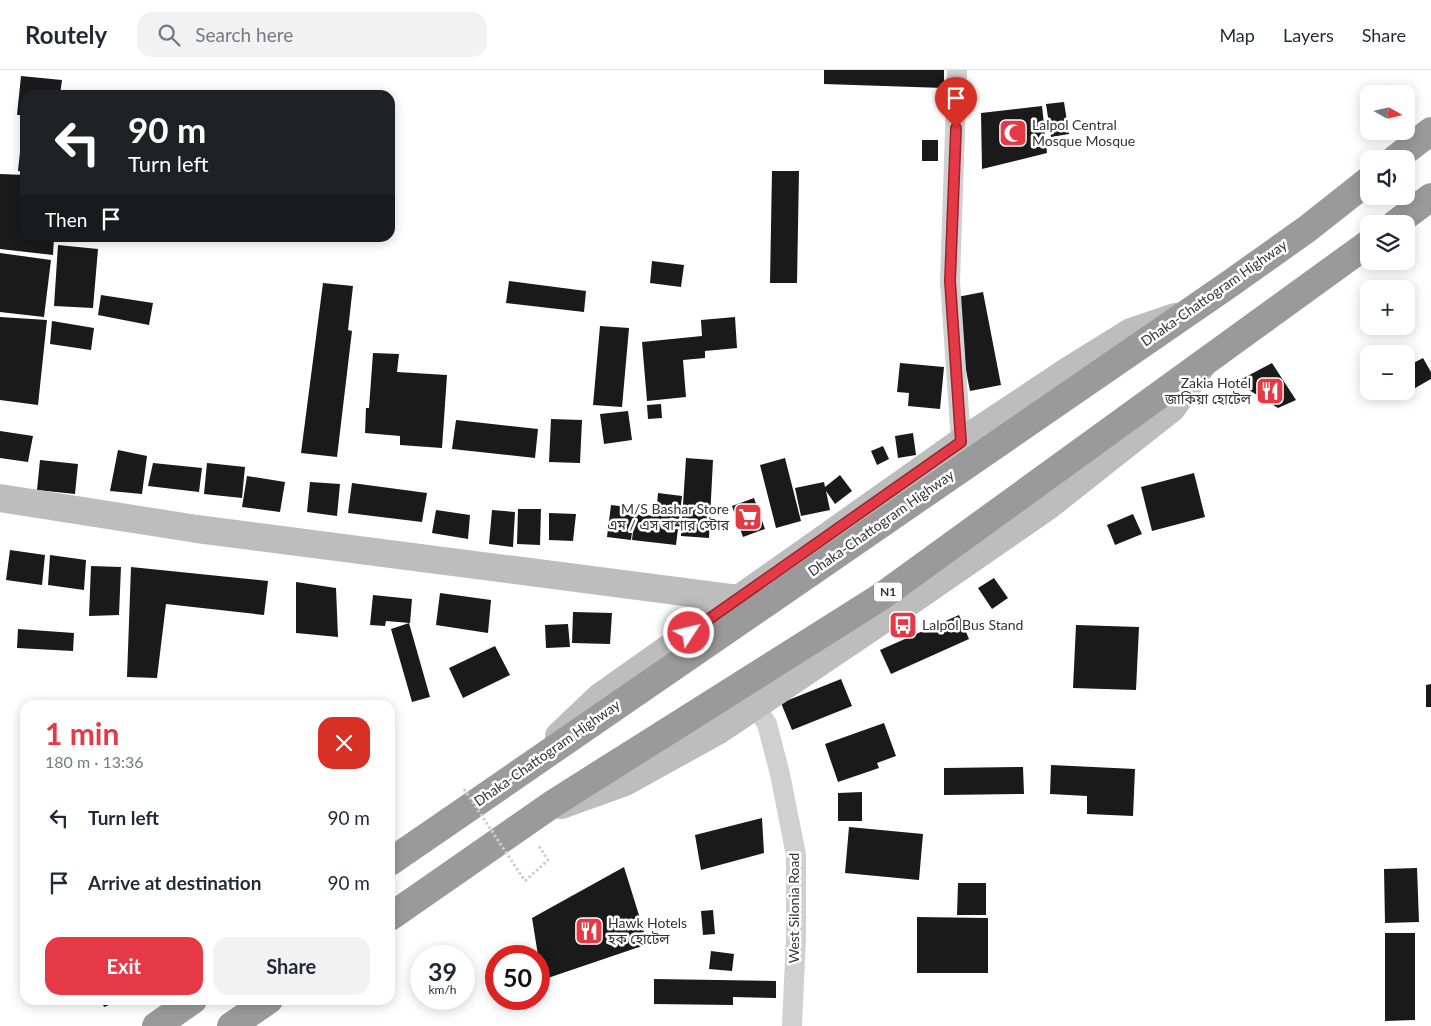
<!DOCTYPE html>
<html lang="en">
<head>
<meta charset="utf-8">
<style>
  body { margin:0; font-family:Lato,"Noto Sans Bengali",sans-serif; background:#f2f2f3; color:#1f2937; height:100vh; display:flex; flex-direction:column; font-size:19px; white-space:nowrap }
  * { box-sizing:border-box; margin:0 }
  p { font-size:16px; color:#747a83 }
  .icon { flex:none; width:28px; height:28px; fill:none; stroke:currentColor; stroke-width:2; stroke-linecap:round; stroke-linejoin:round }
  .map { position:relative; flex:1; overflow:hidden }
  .side { position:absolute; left:20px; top:630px; width:375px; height:305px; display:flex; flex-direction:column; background:#fff; border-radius:15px; box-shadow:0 2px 12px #0003 }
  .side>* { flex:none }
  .banner { position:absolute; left:20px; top:20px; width:375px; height:152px; border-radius:15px; box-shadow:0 2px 12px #0003; background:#202124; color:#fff; overflow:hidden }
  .needle { width:32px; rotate:98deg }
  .buttons { position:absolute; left:1360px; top:15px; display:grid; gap:10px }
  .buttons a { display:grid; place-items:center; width:55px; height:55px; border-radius:10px; background:#fff; box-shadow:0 2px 12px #0003; font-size:25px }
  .speed { position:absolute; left:410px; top:875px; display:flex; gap:10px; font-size:25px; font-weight:700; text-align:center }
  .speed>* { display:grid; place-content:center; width:65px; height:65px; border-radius:50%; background:#fff; box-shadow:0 2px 12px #0003; line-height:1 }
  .speed small { font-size:12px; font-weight:400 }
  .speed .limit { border:8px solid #d22; background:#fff; color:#111 }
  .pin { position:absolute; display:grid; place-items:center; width:42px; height:42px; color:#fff; margin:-51px -21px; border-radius:50% 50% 50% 0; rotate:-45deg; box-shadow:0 0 5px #0007 }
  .pin .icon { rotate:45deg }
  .me { position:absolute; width:55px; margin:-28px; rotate:55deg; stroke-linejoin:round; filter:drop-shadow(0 0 4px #0008) }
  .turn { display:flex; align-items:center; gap:18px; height:105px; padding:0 25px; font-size:22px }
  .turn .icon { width:65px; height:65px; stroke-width:2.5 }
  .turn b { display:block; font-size:35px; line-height:42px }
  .then { display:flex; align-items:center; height:48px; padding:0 25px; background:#0003; gap:10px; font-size:19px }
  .round { display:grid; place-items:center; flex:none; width:52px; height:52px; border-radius:15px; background:#f2f2f3 }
  .head { display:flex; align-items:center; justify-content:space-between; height:85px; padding:0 25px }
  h1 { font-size:30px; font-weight:700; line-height:38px; color:#e63946 }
  .cta { display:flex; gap:10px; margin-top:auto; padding:10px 25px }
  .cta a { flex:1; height:58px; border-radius:15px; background:#e63946; color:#fff; font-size:20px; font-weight:700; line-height:58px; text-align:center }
  .cta a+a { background:#f2f2f3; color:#1f2937 }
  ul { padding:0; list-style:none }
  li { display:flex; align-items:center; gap:15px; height:65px; padding:0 25px }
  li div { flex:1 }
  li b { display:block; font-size:19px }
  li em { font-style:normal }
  header { display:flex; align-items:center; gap:30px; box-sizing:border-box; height:70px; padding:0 25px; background:#fff; border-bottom:1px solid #e0e1e3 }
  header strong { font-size:24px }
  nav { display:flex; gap:28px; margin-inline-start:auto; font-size:18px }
  .search { width:350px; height:45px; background:#f2f2f3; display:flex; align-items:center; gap:12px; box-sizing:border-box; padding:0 18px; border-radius:15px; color:#747a83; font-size:19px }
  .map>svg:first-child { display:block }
</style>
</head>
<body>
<header>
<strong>Routely</strong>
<div class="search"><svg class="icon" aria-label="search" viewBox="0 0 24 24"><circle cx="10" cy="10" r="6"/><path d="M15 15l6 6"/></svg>Search here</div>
<nav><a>Map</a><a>Layers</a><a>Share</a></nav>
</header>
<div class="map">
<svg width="1431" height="956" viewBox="0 0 1431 956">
  <rect width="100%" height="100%" fill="#fff"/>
  <path fill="#1a1a1a" d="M824,0H944V18L824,14Z
    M21,6L62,10L60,25H25V45H17Z
    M1064,32L1069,64L1051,67L1046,34Z
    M1042,36L1047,83L982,99L981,43Z
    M24,45L25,46V102L18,101Z
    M922,70H938V91H922Z
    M772,101H799L797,213H770Z
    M0,104L25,105V168H54L53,185L0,179Z
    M58,175L98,179L93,238L54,236Z
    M0,183L51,190L44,247L0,242Z
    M652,191L684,195L681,217L650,213Z
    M509,211L586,221L584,242L506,233Z
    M323,213L353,216L348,260L352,261L337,387L301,383Z
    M983,222L1001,315L970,321L952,228Z
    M101,225L153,233L149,255L98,245Z
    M0,247L47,250L38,335L0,330Z
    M735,247L737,278L705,281V288L683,290L686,327L647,331L642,272L702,266L701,250Z
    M52,251L94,258L91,280L50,274Z
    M600,256L629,258L622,337L593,335Z
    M373,283L399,284L397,302L447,305L442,378L400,375V366L365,363L366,338H369Z
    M1423,288L1431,302V309L1394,330L1389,321H1406V297Z
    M900,293L944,297L940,339L908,336L909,323L897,322Z
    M1272,293L1296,330L1278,338L1236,312Z
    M661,334L662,348L648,349L647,335Z
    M628,341L632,370L604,374L600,344Z
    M551,349L582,350L580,393L549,392Z
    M456,350L538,359L535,388L452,379Z
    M0,361L33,366L28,392L0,388Z
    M913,363L916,385L898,388L895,366Z
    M883,376L889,389L877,395L871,381Z
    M118,380L147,386L142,424L110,421Z
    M686,388L713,390L709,468L681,466Z
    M785,388L801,451L776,458L760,395Z
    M40,390L78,394L75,424L37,420Z
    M153,393L202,398L199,422L148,416Z
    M207,393L245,397L242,428L204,424Z
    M1194,403L1205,447L1152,461L1141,417Z
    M840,405L852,421L835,434L826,421L830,440L801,446L795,418L824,412L825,417Z
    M247,406L285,412L280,442L242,437Z
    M310,412L340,414L337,446L307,442Z
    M352,413L427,423L422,452L348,443Z
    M658,423L682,426L676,475L632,470L635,444L656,446Z
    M754,428L765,459L743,467L732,436Z
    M611,435L635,438L631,470L607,467Z
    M518,439H541L540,475L517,474Z
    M436,440L470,445L468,469L432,463Z
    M492,440L515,442L513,477L489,474Z
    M549,443L576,444L573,471L549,470Z
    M1133,444L1142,464L1115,475L1107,455Z
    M10,480L45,485L42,515L6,510Z
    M50,485L86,490L84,520L48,515Z
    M91,496L121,497L119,545L89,546Z
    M131,497L268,511L264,545L166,534L157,608L127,607Z
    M994,508L1008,528L992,539L978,518Z
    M296,512L336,518L338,567L296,563Z
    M440,523L491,530L488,563L436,555Z
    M373,525L412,529L410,553L386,551L385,556L370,555Z
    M573,542L612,543L610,574L572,573Z
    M959,545L969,569L891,604L880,580Z
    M409,553L430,627L412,632L391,559Z
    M568,554L570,577L546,578L545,555Z
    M1076,555L1139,557L1136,620L1073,618Z
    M18,559L74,563L73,581L17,578Z
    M495,576L510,605L463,628L449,598Z
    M841,609L852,636L792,660L781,633Z
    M1431,614V637H1426V615Z
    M884,653L896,686L877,693L879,698L838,712L825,674Z
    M1051,695L1135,699L1133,746L1087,744V726L1050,724Z
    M1023,697L1024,724L944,725V698Z
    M862,722V751H838V723Z
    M762,748L764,783L701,800L695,765Z
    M849,757L923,764L919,810L845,803Z
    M624,797L648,874L542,910L532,848Z
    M1417,798L1419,852L1385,853L1384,799Z
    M958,813H986V845H957Z
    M713,840L715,864L703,865L701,841Z
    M917,847L988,848V903H917Z
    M1385,863H1415V950L1385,951Z
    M711,881L734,884L732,901L709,899Z
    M654,909L776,911V928L733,927V935L654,934Z
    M101,930H122L104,937Z"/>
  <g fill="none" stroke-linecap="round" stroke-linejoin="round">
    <path stroke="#cdcdcd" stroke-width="3" stroke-dasharray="2.5 2.5" stroke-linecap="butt" d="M525,811L548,790L538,775"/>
    <path stroke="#d0d0d0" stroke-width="20" d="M957,0L950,211L961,372
      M755,636L767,654L780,704L796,785V868L792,956"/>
    <path stroke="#bdbdbd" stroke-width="28" d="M0,428L197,459L738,529
      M559,666L600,627L961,372L1068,301L1131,262L1175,247
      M561,735L625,712L719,660L921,524L1048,436L1172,338L1201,297"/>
    <path stroke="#9a9a9a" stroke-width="28" d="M1395,89L1431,61
      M1395,154L1431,127
      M390,792L1231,213L1307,159L1369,110
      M390,847L554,733L882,526L1369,173
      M156,956L193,930
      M231,956L269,930"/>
    <path stroke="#cdcdcd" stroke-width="3" stroke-dasharray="2.5 2.5" stroke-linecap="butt" d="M464,719L525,811"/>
  </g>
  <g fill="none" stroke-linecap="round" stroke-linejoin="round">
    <defs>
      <path id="route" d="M689,563L961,372L950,211L956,58"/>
    </defs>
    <use href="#route" stroke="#96252e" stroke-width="12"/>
    <use href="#route" stroke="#e63946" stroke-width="9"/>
  </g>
  <defs>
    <symbol id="mosque-square" viewBox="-11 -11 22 22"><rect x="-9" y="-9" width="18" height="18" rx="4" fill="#e63946" stroke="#fff"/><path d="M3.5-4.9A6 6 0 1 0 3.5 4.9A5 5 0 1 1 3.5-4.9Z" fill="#fff"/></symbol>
    <symbol id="restaurant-square" viewBox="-11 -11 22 22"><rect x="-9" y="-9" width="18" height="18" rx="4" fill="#e63946" stroke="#fff"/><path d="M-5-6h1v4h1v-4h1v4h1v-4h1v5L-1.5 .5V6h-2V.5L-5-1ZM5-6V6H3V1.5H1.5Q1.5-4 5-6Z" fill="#fff"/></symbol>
    <symbol id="supermarket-square" viewBox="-11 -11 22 22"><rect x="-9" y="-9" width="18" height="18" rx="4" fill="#e63946" stroke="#fff"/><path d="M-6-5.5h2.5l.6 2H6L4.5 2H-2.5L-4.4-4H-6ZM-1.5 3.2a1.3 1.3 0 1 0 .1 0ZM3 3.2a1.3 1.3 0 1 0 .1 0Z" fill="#fff"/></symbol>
    <symbol id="bus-square" viewBox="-11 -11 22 22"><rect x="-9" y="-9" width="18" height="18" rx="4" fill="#e63946" stroke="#fff"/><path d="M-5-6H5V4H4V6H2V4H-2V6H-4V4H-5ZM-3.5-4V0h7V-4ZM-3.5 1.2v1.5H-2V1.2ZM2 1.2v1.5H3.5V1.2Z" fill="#fff"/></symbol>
  </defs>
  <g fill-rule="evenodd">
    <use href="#mosque-square" x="997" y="47" width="32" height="32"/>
    <use href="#restaurant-square" x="1254" y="305" width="32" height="32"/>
    <use href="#supermarket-square" x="732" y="431" width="32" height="32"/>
    <use href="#bus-square" x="887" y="539" width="32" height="32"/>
    <use href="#restaurant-square" x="573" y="845" width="32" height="32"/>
  </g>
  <g text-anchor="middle" stroke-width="5" stroke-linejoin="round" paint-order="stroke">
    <rect fill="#fff" stroke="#707070" stroke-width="1" x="874" y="512.5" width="28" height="19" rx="4"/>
    <g font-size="12" font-weight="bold" fill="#333">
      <text x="888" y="526">N1</text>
    </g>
    <g font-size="14" fill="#333" stroke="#fff" text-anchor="start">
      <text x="1032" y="60">Lalpol Central<tspan x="1032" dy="16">Mosque Mosque</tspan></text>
      <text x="1251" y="318" text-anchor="end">Zakia Hotel<tspan x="1251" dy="16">জাকিয়া হোটেল</tspan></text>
      <text x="729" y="444" text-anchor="end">M/S Bashar Store<tspan x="729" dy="16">এম / এস বাশার স্টোর</tspan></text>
      <text x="922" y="560">Lalpol Bus Stand</text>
      <text x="608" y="858">Hawk Hotels<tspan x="608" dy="16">হক হোটেল</tspan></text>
    </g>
    <g font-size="14" fill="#333" stroke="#fff">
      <text transform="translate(1214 223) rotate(-35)" y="5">Dhaka-Chattogram Highway</text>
      <text transform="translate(881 453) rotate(-35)" y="5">Dhaka-Chattogram Highway</text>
      <text transform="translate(547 683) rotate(-35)" y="5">Dhaka-Chattogram Highway</text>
      <text transform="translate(794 838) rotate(-90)" y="5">West Silonia Road</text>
    </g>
  </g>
</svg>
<div class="buttons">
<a><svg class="needle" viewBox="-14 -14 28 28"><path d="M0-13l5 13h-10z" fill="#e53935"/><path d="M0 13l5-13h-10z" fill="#747a83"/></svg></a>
<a><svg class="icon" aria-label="sound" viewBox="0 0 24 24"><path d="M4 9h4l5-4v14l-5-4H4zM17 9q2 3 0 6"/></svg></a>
<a><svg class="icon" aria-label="layers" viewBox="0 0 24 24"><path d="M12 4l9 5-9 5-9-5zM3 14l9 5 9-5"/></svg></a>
<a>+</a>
<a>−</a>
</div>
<div class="speed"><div>39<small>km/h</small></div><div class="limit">50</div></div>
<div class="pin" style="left:956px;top:58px;background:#d93025"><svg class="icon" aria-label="arrive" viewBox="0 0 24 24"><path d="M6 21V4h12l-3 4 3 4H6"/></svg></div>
<svg class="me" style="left:689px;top:563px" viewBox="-20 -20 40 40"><circle r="17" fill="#e63946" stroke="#fff" stroke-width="3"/><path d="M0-11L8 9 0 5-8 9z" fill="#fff"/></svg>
<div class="banner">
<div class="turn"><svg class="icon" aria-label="left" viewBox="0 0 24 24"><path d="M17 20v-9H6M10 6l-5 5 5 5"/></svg><div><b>90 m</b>Turn left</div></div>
<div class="then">Then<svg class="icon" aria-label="arrive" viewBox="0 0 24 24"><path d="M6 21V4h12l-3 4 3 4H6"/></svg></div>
</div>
<section class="side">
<div class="head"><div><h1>1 min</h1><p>180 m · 13:36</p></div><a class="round" style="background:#d93025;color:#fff"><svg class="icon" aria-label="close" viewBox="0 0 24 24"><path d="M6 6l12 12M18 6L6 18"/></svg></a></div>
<ul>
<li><svg class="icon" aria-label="left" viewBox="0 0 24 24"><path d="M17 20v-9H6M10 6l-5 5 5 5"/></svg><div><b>Turn left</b></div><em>90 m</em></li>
<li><svg class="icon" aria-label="arrive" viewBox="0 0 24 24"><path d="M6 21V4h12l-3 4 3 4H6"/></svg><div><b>Arrive at destination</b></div><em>90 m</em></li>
</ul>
<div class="cta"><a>Exit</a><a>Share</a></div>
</section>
</div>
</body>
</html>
